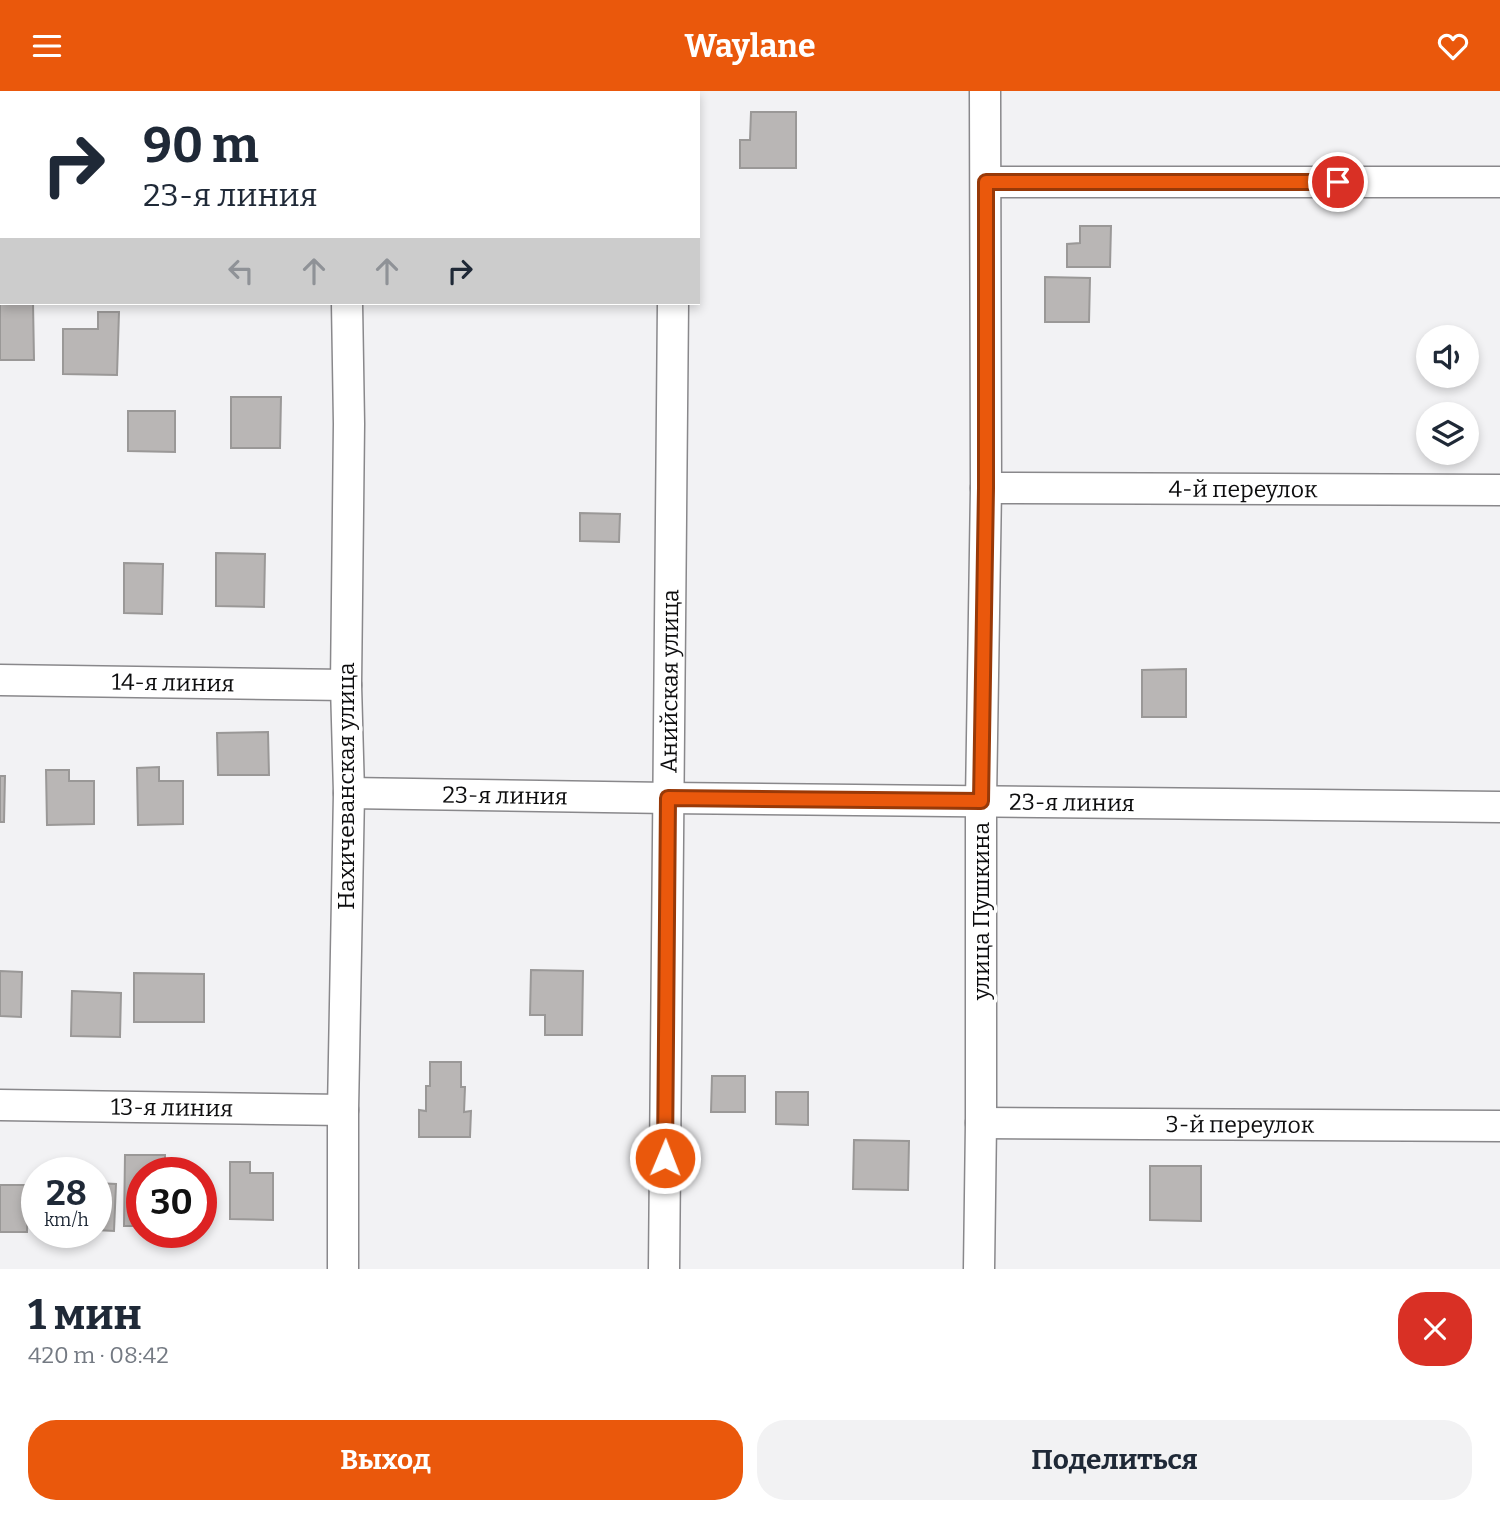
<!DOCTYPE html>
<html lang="ru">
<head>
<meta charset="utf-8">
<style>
  body { margin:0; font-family:Bitter,serif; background:#f2f2f3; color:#1f2937; height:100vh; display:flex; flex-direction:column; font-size:26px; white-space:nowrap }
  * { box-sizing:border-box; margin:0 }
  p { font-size:23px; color:#747a83 }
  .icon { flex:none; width:38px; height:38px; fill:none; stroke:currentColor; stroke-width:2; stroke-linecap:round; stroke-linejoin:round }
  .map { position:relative; height:1178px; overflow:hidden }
  .drawer { display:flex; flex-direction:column; background:#fff; flex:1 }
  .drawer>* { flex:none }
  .hud { position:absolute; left:0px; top:0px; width:700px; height:214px; box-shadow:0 4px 10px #0003; background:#fff; color:#1f2937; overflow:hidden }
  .controls { position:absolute; left:1416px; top:234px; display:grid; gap:14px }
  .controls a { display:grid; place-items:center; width:63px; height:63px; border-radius:50%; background:#fff; box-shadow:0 4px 10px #0003; font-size:35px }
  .speed { position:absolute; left:21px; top:1066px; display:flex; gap:14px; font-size:35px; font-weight:700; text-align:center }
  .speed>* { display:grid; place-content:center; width:91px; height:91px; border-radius:50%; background:#fff; box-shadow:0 4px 10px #0003; line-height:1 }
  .speed small { font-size:18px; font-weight:400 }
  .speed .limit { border:10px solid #d22; background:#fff; color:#111 }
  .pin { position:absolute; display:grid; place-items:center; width:60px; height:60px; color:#fff; margin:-30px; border:4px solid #fff; border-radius:50%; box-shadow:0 2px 7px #0007 }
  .me { position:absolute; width:77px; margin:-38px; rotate:1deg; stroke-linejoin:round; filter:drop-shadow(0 0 5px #0008) }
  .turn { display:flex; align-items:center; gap:24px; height:147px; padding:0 28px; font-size:32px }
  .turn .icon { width:91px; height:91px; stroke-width:2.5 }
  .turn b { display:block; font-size:49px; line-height:60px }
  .lanes { display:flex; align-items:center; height:66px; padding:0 28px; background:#0003; justify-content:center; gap:35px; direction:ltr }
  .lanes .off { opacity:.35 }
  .round { display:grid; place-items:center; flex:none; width:74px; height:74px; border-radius:28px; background:#f2f2f3 }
  .head { display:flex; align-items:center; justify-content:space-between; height:119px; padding:0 28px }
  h1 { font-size:42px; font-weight:700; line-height:52px }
  .primary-button { display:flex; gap:14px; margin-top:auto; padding:14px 28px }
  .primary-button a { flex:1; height:80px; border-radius:28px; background:#ea580c; color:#fff; font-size:28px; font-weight:700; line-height:80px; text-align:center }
  .primary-button a+a { background:#f2f2f3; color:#1f2937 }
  header { display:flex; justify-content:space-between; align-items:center; height:91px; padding:0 28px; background:#ea580c; color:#fff; font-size:32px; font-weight:700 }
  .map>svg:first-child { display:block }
</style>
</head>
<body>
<header><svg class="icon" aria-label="menu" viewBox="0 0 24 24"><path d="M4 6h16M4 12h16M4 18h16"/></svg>Waylane<svg class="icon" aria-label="heart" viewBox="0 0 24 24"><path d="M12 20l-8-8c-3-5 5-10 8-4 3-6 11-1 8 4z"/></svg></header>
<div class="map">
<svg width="1500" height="1178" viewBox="0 0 1500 1178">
  <rect width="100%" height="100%" fill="#f2f2f4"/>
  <path fill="#b9b6b5" stroke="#9a9897" stroke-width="2" d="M231,0H286V2H231Z
    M751,21H796V77H740V49H750Z
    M0,27H2V62H0Z
    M1080,135H1111L1110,176H1067V153L1080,152Z
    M1045,186L1090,187L1089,231H1045Z
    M0,199H2V212H33L34,269H0Z
    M98,221H119L117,284L63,283V238H98Z
    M231,306H281L280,357H231Z
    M128,320H175V361L128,360Z
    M580,422L620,423L619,451L580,450Z
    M216,462L265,463L264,516L216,515Z
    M124,472L163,473L162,523L124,522Z
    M1186,578V626H1142V579Z
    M268,641L269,684H218L217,642Z
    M159,676V690H183V733L138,734L137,677Z
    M46,679H69V690H94V733L47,734Z
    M0,685H5L4,731H0Z
    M531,879L583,880L582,944H545V924H530Z
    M0,880L22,881L21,926L0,925Z
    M134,882L204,883V931H134Z
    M72,900L121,902L120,946L71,945Z
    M430,971H461V996H465L464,1021L471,1020L470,1046H419V1019L426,1020V995H430Z
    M712,985H745V1021H711Z
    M776,1001H808V1034L776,1033Z
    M854,1049L909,1050L908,1099L853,1098Z
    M125,1064H165V1082H142V1135H124Z
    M230,1071H250V1082H273V1129L230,1128Z
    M1150,1075H1201V1130L1150,1129Z
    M96,1092L116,1093L114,1140L96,1139Z
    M0,1094H28L27,1141H0Z"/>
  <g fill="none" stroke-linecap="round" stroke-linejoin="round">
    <defs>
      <g id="minor">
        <path d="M337,0V2"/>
        <path d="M676,2V0"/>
        <path d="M986,91H1500"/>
        <path d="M0,156H2"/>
        <path id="s1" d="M986,397L1500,399"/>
        <path id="s2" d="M0,589L346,594"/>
        <path id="s3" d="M349,702L668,707L1500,716"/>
        <path id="s4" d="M0,1014L343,1019"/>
        <path id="s5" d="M981,1032L1500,1035"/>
        <path d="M343,1178V1019L349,702L346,594L349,333L347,212"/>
        <path id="s6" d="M664,1178L673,212"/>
        <path d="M979,1178L981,1032V710L986,397L985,0"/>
      </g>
    </defs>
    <use href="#minor" stroke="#89888b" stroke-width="33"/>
    <use href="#minor" stroke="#fff" stroke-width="30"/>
  </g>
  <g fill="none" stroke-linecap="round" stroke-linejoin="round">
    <defs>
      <path id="route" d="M665,1067L668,707L981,710L986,397V91H1338"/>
    </defs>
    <use href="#route" stroke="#983908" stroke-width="18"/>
    <use href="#route" stroke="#ea580c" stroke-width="12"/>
  </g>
  <g text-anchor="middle" stroke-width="7" stroke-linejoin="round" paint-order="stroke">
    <g font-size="23" fill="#0d0d0e" stroke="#fff">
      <text dy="8" stroke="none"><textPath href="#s1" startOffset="257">4-й переулок</textPath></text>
      <text dy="8" stroke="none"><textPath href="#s6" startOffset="588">Анийская улица</textPath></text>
      <text dy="8" stroke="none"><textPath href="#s2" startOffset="173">14-я линия</textPath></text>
      <text transform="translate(346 695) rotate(-90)" y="8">Нахичеванская улица</text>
      <text dy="8" stroke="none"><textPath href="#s3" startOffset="156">23-я линия</textPath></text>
      <text dy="8" stroke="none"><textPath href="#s3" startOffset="723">23-я линия</textPath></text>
      <text transform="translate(981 820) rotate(-90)" y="8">улица Пушкина</text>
      <text dy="8" stroke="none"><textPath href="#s4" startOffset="172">13-я линия</textPath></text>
      <text dy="8" stroke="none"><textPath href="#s5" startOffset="259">3-й переулок</textPath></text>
    </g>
  </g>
</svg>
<div class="controls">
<a><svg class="icon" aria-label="sound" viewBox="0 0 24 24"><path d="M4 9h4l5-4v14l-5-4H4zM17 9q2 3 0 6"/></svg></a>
<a><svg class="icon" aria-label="layers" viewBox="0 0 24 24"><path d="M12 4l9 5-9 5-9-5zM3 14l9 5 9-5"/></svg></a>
</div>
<div class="speed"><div>28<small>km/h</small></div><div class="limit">30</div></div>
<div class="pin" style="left:1338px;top:91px;background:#d93025"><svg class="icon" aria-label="arrive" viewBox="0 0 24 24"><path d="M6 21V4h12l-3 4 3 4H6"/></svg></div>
<svg class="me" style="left:665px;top:1067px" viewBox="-20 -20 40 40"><circle r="17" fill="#ea580c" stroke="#fff" stroke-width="3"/><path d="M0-11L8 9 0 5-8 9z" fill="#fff"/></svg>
<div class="hud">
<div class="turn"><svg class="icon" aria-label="right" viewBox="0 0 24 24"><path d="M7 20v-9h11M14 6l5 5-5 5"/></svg><div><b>90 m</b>23-я линия</div></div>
<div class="lanes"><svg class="icon off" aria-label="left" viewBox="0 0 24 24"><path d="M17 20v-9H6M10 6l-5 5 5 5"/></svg><svg class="icon off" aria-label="ahead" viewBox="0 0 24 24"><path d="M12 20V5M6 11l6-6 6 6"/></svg><svg class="icon off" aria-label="ahead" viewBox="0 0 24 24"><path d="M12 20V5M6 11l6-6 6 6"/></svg><svg class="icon" aria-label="right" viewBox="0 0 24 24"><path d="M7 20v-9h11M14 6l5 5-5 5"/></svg></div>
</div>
</div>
<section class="drawer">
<div class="head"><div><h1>1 мин</h1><p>420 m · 08:42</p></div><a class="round" style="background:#d93025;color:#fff"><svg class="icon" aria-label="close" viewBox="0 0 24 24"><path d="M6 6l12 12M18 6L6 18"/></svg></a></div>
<div class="primary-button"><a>Выход</a><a>Поделиться</a></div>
</section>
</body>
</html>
